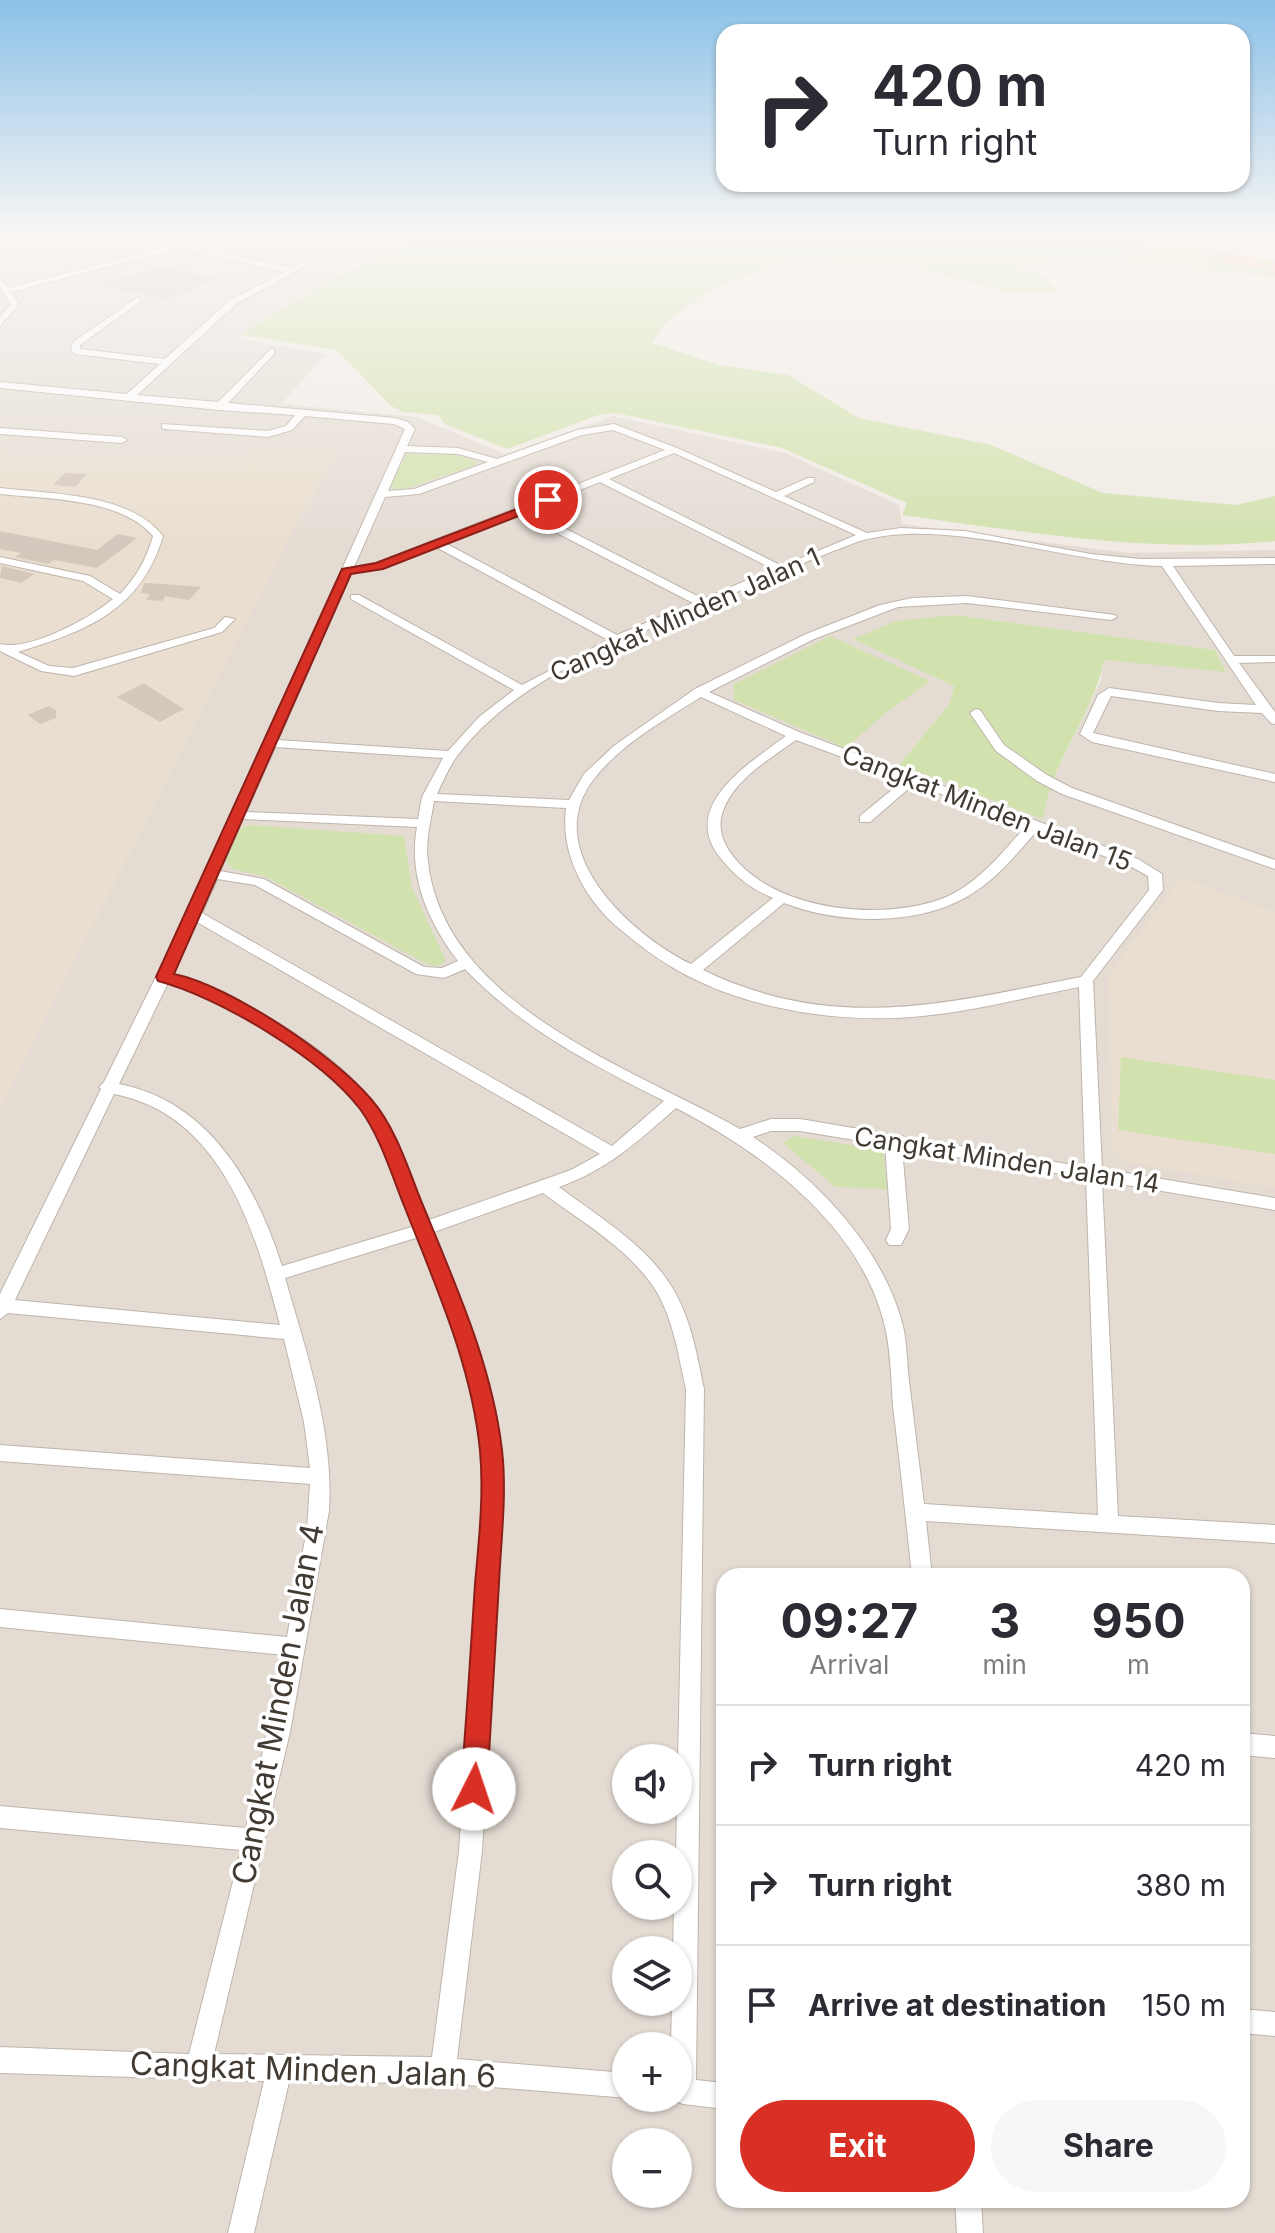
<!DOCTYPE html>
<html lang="en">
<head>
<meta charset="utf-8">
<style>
  body { margin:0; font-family:Inter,sans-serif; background:#f7f7f7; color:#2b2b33; height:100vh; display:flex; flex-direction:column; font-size:30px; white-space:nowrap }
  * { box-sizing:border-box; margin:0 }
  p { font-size:26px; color:#7c7c81 }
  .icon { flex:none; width:44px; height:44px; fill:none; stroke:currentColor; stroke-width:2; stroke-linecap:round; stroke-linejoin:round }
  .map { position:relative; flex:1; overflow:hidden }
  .details { position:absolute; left:716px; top:1568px; width:534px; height:640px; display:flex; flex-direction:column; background:#fff; border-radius:24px; box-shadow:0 2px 6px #0004 }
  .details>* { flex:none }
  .hud { position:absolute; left:716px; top:24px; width:534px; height:168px; border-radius:24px; box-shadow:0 2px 6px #0004; background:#fff; color:#2b2b33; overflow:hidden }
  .fabs { position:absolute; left:612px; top:1744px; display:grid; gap:16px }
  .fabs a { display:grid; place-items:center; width:80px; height:80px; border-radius:50%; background:#fff; box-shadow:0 2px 6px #0004; font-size:40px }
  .pin { position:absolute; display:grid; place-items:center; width:68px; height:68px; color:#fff; margin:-34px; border:4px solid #fff; border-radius:50%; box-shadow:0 2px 8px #0007 }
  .me { position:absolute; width:88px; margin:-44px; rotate:4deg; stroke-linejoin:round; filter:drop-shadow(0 0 6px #0008) }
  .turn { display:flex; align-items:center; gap:28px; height:168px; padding:0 24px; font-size:36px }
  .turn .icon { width:104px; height:104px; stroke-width:2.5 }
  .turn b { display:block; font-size:56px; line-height:68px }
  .eta { display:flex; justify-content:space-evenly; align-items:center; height:136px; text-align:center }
  .eta b { font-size:48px; font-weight:700; line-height:56px }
  .action { display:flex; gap:16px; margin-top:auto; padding:16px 24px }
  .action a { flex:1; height:92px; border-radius:48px; background:#d93025; color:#fff; font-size:32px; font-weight:700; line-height:92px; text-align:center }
  .action a+a { background:#f7f7f7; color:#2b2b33 }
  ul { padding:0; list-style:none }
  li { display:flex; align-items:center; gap:24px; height:120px; padding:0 24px; border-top:2px solid #e1e1e2 }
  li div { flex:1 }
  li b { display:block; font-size:30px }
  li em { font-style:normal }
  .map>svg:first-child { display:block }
</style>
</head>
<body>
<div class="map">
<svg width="1275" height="2233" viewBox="0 0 1275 2233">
  <rect width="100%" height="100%" fill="#f1ebe4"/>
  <path fill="#e4dcd3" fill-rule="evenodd" d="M0,237H409L343,271L236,338L326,354L281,404L417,417L505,454L613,416L785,453L899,505L902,524L1128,553L1275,550V2233H0V1107L293,530L336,452H273L139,460L0,453ZM954,615L1214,650L1226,671L1104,660L1100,683L1047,791L1042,818L899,765L950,703L954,686L854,639ZM724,1576H1242V2200H724ZM626,1758H678V1810H626ZM626,1854H678V1906H626ZM626,1950H678V2002H626ZM626,2046H678V2098H626ZM626,2142H678V2194H626Z"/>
  <path fill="#e9decf" d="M273,452H336L293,530L0,1107V453L139,460Z
    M1180,880H1188L1275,912V1188L1127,1162L1112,1149L1109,974Z"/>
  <path fill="#d2e2af" d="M425,237H1057L1275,269V277L1093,259L1013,266L1040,273L1059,293L1007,292L904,264L784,262L711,289L664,324L652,343L718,365L788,375L859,418L991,445L1103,493L1236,505L1275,496V541C1149,554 1027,532 902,515L907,503L782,448L616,413L598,415L507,449L445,424L438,415L403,412L390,405L337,350L241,335C300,296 359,264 425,237Z
    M407,454H453L477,461L476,465L398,491L390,486Z
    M954,615L1215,650L1226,672L1104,660C1093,716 1051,761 1043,819L899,765L950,703L954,686L853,639L896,621Z
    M830,636L930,681L884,714L846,748L734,700V684Z
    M249,825L404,836L412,888L446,961L438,966L427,964L264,876L233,869L225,861L237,830Z
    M1121,1057L1275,1080V1154L1118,1130Z
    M794,1136L883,1150L887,1189L835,1187L783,1143Z"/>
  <path fill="#d4c8bd" d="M162,266L216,278L167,300L102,285Z
    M65,473L87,474L75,487L53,485Z
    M0,531L97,550L118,534L137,538L97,568L54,560L48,564L15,557L21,553L0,549Z
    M2,566L34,574L21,583L0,578Z
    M144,583L164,584L201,587L189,600L165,596L162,601L146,600L150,594L141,593Z
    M142,684H145L184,709L160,722L117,697Z
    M49,706L56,710V718L40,724L28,715Z"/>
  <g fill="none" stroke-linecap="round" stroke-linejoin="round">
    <defs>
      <path id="street" d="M84,237H99L47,248L43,246Z
        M207,237H219L189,246L291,268L304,261L311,263L236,304L137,395L218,402L271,349L274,350V354L228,403L395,418L408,422L415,429L407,446L458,448L497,459L577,430L614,424L677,448L776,492L808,478H814V482L784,496L867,533L901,528L965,531L1091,554L1141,559L1275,558V564L1173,566L1234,656H1275V662L1239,663L1275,712V724L1271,723L1262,713L1218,711L1111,696L1093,733L1275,774V782L1092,742L1080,734L1098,695L1109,688L1218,703L1256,705L1162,566C1069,564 947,516 860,541C809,559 759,583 709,604C621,642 517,677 457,756C449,767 443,781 437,794L569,800L584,774L615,745L695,689L806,634L880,605L912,598L967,596L1115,615L1117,617L1111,620L967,603L898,607L814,639L709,692L799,732L1138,859L1162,874L1163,890L1093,981L1102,1169L1275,1198V1210L1102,1181L1118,1516L1275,1525V1543L926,1521L932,1576H912C906,1519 900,1463 893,1406C891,1380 891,1352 885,1327C862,1226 762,1152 676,1108C637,1142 609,1169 559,1187C599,1217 647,1245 673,1289C691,1319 697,1355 704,1389L696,2080L724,2083V2109L683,2104L669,2098H678V2046H671L672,2002H678V1950H673L674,1906H678V1854H676L686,1389C679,1358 674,1323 658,1294C633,1251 582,1222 543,1193L434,1232L481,1355L497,1420L502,1478L500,1552L482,1851L457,2059L626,2073L628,2098L443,2083L289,2082L254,2233H228L264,2081L0,2073V2047L189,2054L241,1850L0,1828V1806L246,1828L284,1655L0,1627V1609L287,1637L307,1529L310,1484L0,1461V1445L310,1468L304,1422L284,1339L8,1313L0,1319V1294L101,1089L99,1087L104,1082L187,914L405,429L394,424L305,416L292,430L268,437L165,429L162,428V424L268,431L286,426L295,415L219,410L0,388V382L127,394L160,364L75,354L71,351L73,342L138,297L141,301L80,345V349L165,359L230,300L285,272L181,248L11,292L19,304L0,326V317L11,304L0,287V279L8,288ZM613,430L665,450L376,563L354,567L385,497L419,494L582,435ZM405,452L458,454L488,462L414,489L388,491ZM674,453L856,535L782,566L609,479ZM600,482L773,569L703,599L529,510ZM520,514L693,603L617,635L445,543ZM436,547L608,640L522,685L359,595H351V599L514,690L479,717L448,751L278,740L351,573L382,568ZM701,697L786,736C748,764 676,808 723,861C737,878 753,890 773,898L691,964C631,935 538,850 594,779C621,744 664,720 701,697ZM796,740L904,780L860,816V822H870L914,784L1026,826C1002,853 978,884 944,898C884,921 782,912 737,861C725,847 716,831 723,811C734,779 770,759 796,740ZM275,747L443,758L422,797L418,819L246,812ZM434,801L566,808C560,854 585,901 621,930C641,947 663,963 686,975C755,1011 845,1024 923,1016C976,1011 1027,997 1079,987L1085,1167L800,1119H771L740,1129C632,1068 444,1005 428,862C425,841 431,821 434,801ZM243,819L417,827C408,876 428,922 458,961L442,968L424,967L264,879L220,871ZM1037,831L1128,865L1148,876L1149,890L1081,977C946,1003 835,1034 703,970L784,903C841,925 924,927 976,891C1000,875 1018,852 1037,831ZM217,879L255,885L416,974L444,978L465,969C522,1029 591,1064 664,1101L612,1146L202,913ZM197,922L600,1154L571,1170L429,1220C414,1183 400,1143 378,1110C338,1051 239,994 172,974ZM168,983C232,1002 331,1063 368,1119C388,1151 400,1190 415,1226L282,1266C256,1185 209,1101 119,1084ZM114,1094C223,1115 256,1233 280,1325L15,1300ZM771,1131H800L885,1145L891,1229L886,1240L889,1245H901L909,1229L902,1148L1086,1178L1098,1515L924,1504C919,1463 914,1422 909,1381C907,1364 907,1344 903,1326C883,1248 818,1180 753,1137ZM419,1237L453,1323L471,1387L478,1420L483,1478L480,1552L459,1851L432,2057L214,2054L290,1732L329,1511C334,1432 307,1354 285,1278Z
        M0,428L122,437L127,440L122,443L0,434Z
        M0,488C51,494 130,493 163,536C141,610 87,631 18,652L49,666L73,668L214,628L225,617L235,619L222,632L74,676L41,671L4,653L0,651V644C31,651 88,619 113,599L83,581L0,563V557L90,576L120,594C137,576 146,560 153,536C121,498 46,499 0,494Z
        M976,709L980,710L1004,745L1047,775L1072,788L1275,860V869L1062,794L1037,781L996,751L970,713Z
        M1242,1733L1275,1736V1758L1242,1755Z
        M1242,2009L1275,2012V2036L1242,2033Z
        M955,2200H981L983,2233H957Z"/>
      <path id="primary" d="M1077,237H1106L1275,262V270L1083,241Z"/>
    </defs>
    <use href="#street" stroke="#beb4ab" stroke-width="2"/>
    <use href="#primary" stroke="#daa969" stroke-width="2"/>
    <use href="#street" fill="#fff" fill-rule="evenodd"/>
    <use href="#primary" fill="#f6ce97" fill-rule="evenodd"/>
  </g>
  <linearGradient id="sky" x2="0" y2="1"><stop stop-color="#8dc2e9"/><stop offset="0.43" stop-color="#f9f6f3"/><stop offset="1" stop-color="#f9f6f3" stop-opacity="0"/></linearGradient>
  <rect width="1275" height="549" fill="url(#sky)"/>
  <path fill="#d93025" stroke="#8d1f18" stroke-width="2" d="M548,497L552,498V503L383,569L351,574L174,974C229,985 334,1055 371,1099C397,1129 409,1172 424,1208C456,1286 492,1365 502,1450C507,1493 501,1540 499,1583C495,1652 491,1721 487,1789L483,1798L474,1802L465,1798L461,1789C466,1721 471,1652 475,1584C479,1540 484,1494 480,1451C472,1366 436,1287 405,1208C392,1176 381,1138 360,1109C321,1058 219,997 158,981L156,977L342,569L376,563Z"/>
  <g text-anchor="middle" stroke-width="7" stroke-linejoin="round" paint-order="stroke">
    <g font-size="26" fill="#423b34" stroke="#fff">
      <text transform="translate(685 615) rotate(-24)" y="9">Cangkat Minden Jalan 1</text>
      <text transform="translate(987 808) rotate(21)" y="9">Cangkat Minden Jalan 15</text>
      <text transform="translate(1007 1160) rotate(9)" y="9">Cangkat Minden Jalan 14</text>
    </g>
    <g font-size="32" fill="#423b34" stroke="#fff">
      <text transform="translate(278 1704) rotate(-79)" y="11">Cangkat Minden Jalan 4</text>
      <text transform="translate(313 2070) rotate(2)" y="11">Cangkat Minden Jalan 6</text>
    </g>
  </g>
</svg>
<div class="fabs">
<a><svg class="icon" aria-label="sound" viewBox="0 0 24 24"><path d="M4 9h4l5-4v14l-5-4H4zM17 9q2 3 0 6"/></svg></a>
<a><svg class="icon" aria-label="search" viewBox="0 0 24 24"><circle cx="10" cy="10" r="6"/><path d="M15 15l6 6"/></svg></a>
<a><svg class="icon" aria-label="layers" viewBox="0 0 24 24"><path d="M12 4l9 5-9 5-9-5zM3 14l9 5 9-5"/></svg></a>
<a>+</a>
<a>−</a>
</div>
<div class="pin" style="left:548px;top:500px;background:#d93025"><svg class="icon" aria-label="arrive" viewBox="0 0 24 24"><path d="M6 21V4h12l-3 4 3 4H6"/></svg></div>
<svg class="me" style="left:474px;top:1789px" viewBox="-20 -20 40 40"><circle r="19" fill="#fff"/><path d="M0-13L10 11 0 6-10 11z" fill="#d93025"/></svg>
<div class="hud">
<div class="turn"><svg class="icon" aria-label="right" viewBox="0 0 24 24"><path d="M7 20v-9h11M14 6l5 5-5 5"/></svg><div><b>420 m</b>Turn right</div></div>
</div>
<section class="details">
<div class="eta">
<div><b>09:27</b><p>Arrival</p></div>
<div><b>3</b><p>min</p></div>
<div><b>950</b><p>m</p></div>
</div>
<ul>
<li><svg class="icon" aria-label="right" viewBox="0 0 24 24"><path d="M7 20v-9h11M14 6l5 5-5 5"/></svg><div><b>Turn right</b></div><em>420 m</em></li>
<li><svg class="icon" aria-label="right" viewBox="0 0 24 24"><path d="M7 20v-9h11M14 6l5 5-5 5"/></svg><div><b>Turn right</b></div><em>380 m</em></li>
<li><svg class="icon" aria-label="arrive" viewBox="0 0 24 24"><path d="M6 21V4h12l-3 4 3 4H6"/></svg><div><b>Arrive at destination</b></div><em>150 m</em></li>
</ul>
<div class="action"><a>Exit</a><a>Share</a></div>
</section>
</div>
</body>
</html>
